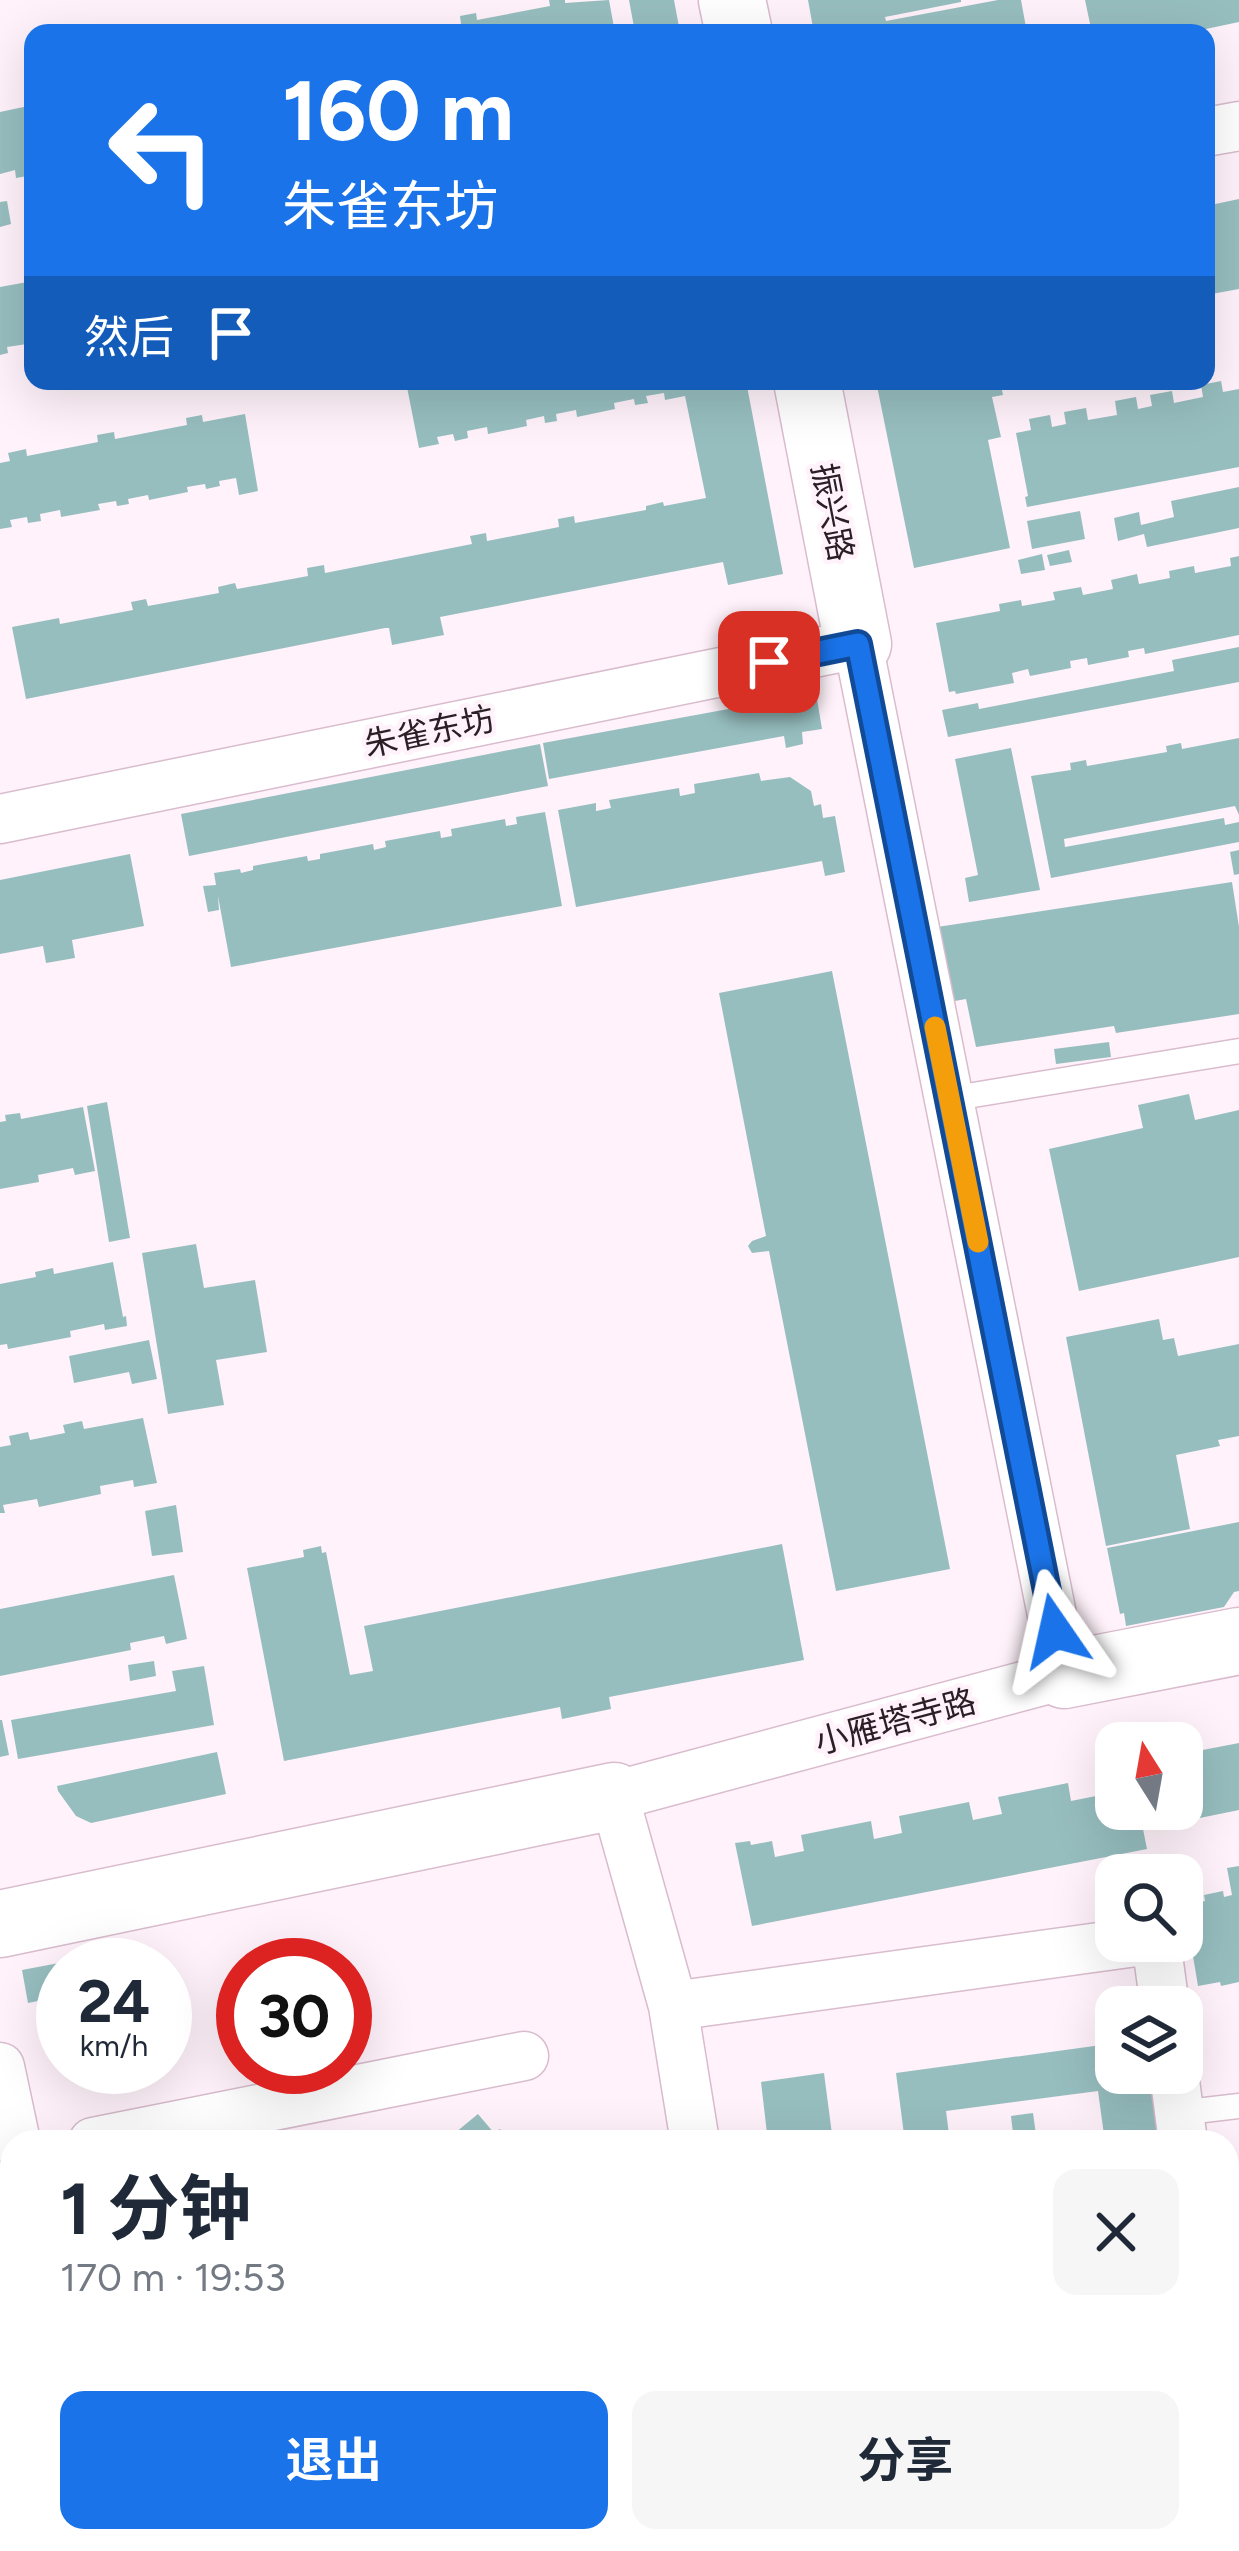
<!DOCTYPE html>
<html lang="zh">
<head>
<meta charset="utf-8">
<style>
  body { margin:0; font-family:Figtree,"Noto Sans SC",sans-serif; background:#f6f6f7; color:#1f2937; height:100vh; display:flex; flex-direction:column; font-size:45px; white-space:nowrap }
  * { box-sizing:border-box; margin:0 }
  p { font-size:39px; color:#747a83 }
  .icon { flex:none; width:66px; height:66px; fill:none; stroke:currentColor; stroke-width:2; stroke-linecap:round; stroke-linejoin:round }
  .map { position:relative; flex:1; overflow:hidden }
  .side { position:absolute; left:0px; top:2130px; width:1239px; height:423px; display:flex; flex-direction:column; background:#fff; border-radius:36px 36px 0 0; box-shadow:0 12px 48px #0002 }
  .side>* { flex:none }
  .banner { position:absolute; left:24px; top:24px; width:1191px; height:366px; border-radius:24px; box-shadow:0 12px 48px #0002; background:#1a73e8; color:#fff; overflow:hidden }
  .needle { width:78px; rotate:349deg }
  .tools { position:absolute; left:1095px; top:1722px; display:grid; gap:24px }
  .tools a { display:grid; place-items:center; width:108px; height:108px; border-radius:24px; background:#fff; box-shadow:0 12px 48px #0002; font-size:60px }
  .speed { position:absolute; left:36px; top:1938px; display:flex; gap:24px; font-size:60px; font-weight:700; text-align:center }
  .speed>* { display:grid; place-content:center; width:156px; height:156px; border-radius:50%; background:#fff; box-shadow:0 12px 48px #0002; line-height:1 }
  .speed small { font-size:30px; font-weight:400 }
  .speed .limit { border:18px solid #d22; background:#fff; color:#111 }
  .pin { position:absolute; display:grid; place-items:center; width:102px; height:102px; color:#fff; margin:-51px; border-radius:24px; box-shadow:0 6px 18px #0006 }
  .me { position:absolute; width:132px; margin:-66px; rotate:349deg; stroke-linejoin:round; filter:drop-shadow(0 0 9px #0008) }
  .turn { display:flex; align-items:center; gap:42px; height:252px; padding:0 60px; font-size:54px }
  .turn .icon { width:156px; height:156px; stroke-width:2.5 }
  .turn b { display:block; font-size:84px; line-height:102px }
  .then { display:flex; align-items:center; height:114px; padding:0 60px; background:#0003; gap:24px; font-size:45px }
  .round { display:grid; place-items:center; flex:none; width:126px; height:126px; border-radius:24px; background:#f6f6f7 }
  .headline { display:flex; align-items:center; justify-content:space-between; height:204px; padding:0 60px }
  h1 { font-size:72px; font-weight:700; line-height:90px }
  .cta { display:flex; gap:24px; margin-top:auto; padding:24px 60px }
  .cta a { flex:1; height:138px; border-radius:24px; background:#1a73e8; color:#fff; font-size:48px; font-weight:700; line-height:138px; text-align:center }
  .cta a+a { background:#f6f6f7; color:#1f2937 }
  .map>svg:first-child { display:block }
</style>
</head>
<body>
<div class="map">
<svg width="1239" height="2551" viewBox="0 0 1239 2551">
  <rect width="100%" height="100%" fill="#fff2fa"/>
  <path fill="#97bebf" d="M549,0H565V3L609,0L615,33H424V31L461,24L460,16L476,13L477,20L550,6Z
    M629,0H674L679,27L685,26L686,33H623L622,29L634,27Z
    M808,0H961V2L885,17L886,21L998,0H1021L1027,33H872V31L888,26L848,33H814Z
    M1085,0H1239V22L1187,33H1092Z
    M33,105V175L16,178L15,170L0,174V112Z
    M1239,199V289L1206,295V206Z
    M7,201L11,224L0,227V202Z
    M33,281V349L28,350L27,344L7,347L8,353L0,355V287Z
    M413,381H746L783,574L728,585L723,562L440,617L444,635L392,645L389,628H385L26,699L12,627L59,618L60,624L133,610L131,602L146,599L148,606L219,593L218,587L235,583L237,589L308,576L307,568L324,565L325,573L472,544L470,536L486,533L487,541L559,527L558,519L574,516L575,523L646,510V506L663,502L664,506L706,498L685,396L665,400L664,393L646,396L648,403L635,405L634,399L614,403L615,409L577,417L576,410L556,414L557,421L545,423L544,416L526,420L527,426L488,434L487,427L467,431L468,438L455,441L453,434L437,437L439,444L419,448L406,382Z
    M876,381H1000L1003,395L992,397L1001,437L988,440L1010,548L914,568Z
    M1221,381L1223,392L1239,389V467L1027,507L1025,497L1028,496L1016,433L1031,430L1029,419L1050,415L1052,427L1066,424L1064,412L1086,408L1088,420L1117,415L1115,401L1136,397L1138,409L1152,406L1150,395L1172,391L1174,403L1203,397L1201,385Z
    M245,414L258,491L239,495L236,478L219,481L220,486L206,489L205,484L187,487L188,492L149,500L148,495L128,499L129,504L117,506L116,501L98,504L100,510L61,517L60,510L40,514L41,521L28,523L27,517L10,520L12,527L0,529V463L10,461L8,453L26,449L27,456L98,442L97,435L114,432L115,439L187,425L186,418L202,415L203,422Z
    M1239,487V528L1147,547L1144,534L1118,541L1114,518L1139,512L1141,525L1174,517L1171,501Z
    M1080,511L1085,539L1032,549L1027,521Z
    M1069,550L1072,562L1050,566L1047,555Z
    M1042,554L1045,570L1021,574L1018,560Z
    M1239,556V635L1145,654L1144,648L1128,651L1129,657L1088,665L1087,658L1070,661L1071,668L1030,676L1028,669L1012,673L1014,683L956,694L955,691L949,692L936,623L1000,611L999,604L1021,600L1022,606L1055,600L1053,592L1081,587L1083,595L1113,589L1111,580L1137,574L1139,584L1170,578L1169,571L1194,566L1195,573L1231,566L1230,558Z
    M1239,647V682L948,737L942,710L978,703L979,709L1174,671L1172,660Z
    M816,693L822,729L802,732L803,744L786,748L784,736L549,779L543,743Z
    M1239,738V815L1235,806L1064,839L1065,847L1224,818L1225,825L1239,822V842L1051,878L1031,776L1071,770L1070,763L1086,760L1087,766L1167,752L1166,746L1181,743L1182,749Z
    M540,744L548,786L189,856L181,814Z
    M1011,748L1040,890L969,902L965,878L978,875L955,759Z
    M759,773L761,781L790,777L811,791L814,806L821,804L823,818L835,816L845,872L825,876L822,861L576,907L558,810L596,803V811L611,808L609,800L679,788L680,796L695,793L694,784Z
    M545,812L562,906L231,967L218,896L219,910L208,912L203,886L216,885L214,873L240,869L241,873L253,870V866L307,856L308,861L320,859V854L373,844L374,850L386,847L385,841L440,831L441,838L452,836L451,829L505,819L506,826L517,824L516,817Z
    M1239,850V874L1234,875L1230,852Z
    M130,854L144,926L72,940L75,958L46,963L43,946L0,954V880Z
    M1232,882L1239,927V1014L1116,1033L1114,1026L976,1047L966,999L949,1002L937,927Z
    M832,971L950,1569L836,1591L769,1251L752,1253L748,1246L752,1241L766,1236L719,993Z
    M1109,1042L1111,1057L1056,1064L1054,1049Z
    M1189,1094L1195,1120L1239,1110V1257L1079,1291L1049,1149L1143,1128L1138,1105Z
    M107,1102L130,1238L109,1242L87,1106Z
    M83,1107L95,1171L75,1175L73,1168L38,1175L39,1182L0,1189V1122L6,1121L5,1115L20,1113L21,1119Z
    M196,1244L204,1288L255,1280L267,1352L216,1360L224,1405L168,1414L142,1253Z
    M113,1262L123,1317L126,1316L127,1326L105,1330L104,1324L70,1331L71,1337L8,1349L7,1344L0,1345V1284L36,1277L35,1272L53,1268L54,1274Z
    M1159,1319L1163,1340L1174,1338L1178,1356L1239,1344V1436L1218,1440L1220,1446L1176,1455L1190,1529L1106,1546L1066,1337Z
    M149,1340L157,1379L132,1384L129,1372L74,1383L69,1356Z
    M143,1418L157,1483L134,1487L133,1480L100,1486L101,1494L39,1507L37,1499L3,1505L5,1513H0V1447L11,1445L9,1436L28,1432L30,1440L65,1433L63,1425L82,1421L84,1429Z
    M176,1505L183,1552L152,1556L145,1511Z
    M1239,1522V1591L1234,1592L1224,1607L1126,1626L1124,1613L1120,1614L1107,1548Z
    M782,1544L804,1660L609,1697L611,1709L562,1719L560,1707L284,1761L247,1568L304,1557L303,1550L321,1546L322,1553L326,1552L350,1675L373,1671L364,1626Z
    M174,1575L187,1639L166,1644L164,1636L130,1643L131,1650L0,1676V1609Z
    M154,1661L156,1676L130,1681L128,1665Z
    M204,1666L214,1725L18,1759L11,1720L176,1691L172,1671Z
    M0,1720H2L9,1755L0,1757Z
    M1239,1743V1810L1180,1822L1177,1809H1182V1754Z
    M217,1752L226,1794L91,1823L76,1816L58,1791L57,1786Z
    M1116,1774V1809H1139L1147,1849L752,1926L735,1843L750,1841L751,1845L772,1841L775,1857L804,1851L801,1835L871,1821L874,1839L902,1833L899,1816L969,1802L973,1820L1002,1814L998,1797L1068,1783L1071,1801L1101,1795L1097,1777Z
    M1239,1866V1982L1221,1986L1220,1982L1198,1986L1193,1956L1188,1957L1182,1928V1905L1205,1901L1204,1895L1223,1891L1224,1897L1232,1895L1227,1868Z
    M149,1946L153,1965H63V1996L28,2003L22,1970Z
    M1116,2043V2073H1150L1159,2142H1105L1098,2091L946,2111L950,2142H905L896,2073Z
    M824,2073L833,2142H768L761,2082Z
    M1033,2113L1037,2142H1014L1011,2116Z
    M478,2114L494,2133L500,2129L511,2142H444Z
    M1239,2489V2551H1017L1015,2541H1227V2491Z
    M664,2541H883L885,2551H659Z"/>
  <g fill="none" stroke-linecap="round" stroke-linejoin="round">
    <defs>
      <path id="lane" d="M949,1099L1239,1051
        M1179,2113L1239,2106
        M1227,2211L1239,2210"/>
      <path id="street" d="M1206,132L1239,126
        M0,819L858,644L1064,1675L614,1796L673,2006L695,2142
        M1156,1941L1165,2007
        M673,2006L1143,1941
        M0,2067L16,2142
        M1174,2073L1183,2142
        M93,2142L524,2056
        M572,2551L577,2541"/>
      <path id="secondary" d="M732,0L739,33
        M807,381L858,644
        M1064,1675L1239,1641
        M0,1924L614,1796"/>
    </defs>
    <use href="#lane" stroke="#d9bcce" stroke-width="27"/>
    <use href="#street" stroke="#d9bcce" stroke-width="51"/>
    <use href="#secondary" stroke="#d9bcce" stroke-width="69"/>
    <use href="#lane" stroke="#fff" stroke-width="24"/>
    <use href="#street" stroke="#fff" stroke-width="48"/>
    <use href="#secondary" stroke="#fff" stroke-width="66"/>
  </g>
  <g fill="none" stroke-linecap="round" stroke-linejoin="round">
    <defs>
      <path id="route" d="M769,662L858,644L1055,1631"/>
    </defs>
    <use href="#route" stroke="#114b97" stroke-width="30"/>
    <use href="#route" stroke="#1a73e8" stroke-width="21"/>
    <path stroke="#f59e0b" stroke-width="21" d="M935,1027L978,1242"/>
  </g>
  <g text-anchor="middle" stroke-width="9" stroke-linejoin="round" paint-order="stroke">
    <g font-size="33" fill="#2b1f26" stroke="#fff2fa">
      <text transform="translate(833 512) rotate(79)" y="12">振兴路</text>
      <text transform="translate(429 731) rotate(-12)" y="12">朱雀东坊</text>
      <text transform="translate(895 1721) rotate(-15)" y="12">小雁塔寺路</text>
    </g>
  </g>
</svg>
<div class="tools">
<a><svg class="needle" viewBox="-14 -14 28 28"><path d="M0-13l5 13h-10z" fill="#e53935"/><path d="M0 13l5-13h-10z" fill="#747a83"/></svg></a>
<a><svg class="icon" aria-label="search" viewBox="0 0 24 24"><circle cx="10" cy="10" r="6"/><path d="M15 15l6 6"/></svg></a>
<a><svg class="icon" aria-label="layers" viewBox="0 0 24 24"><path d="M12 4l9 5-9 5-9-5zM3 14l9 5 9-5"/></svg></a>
</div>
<div class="speed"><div>24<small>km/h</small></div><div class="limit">30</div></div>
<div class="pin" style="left:769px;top:662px;background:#d93025"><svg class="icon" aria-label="arrive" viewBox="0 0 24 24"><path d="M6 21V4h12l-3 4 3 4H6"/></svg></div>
<svg class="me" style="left:1055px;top:1631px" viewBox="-20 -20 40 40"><path d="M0-17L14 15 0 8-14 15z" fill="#1a73e8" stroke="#fff" stroke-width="4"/></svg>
<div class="banner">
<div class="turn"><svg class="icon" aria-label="left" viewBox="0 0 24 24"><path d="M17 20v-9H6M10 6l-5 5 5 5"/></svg><div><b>160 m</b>朱雀东坊</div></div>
<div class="then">然后<svg class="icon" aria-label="arrive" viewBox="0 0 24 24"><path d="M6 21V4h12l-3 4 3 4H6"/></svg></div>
</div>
<section class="side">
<div class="headline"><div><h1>1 分钟</h1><p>170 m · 19:53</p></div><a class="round"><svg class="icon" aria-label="close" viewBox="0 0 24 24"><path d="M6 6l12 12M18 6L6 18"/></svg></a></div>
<div class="cta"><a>退出</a><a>分享</a></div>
</section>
</div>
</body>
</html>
